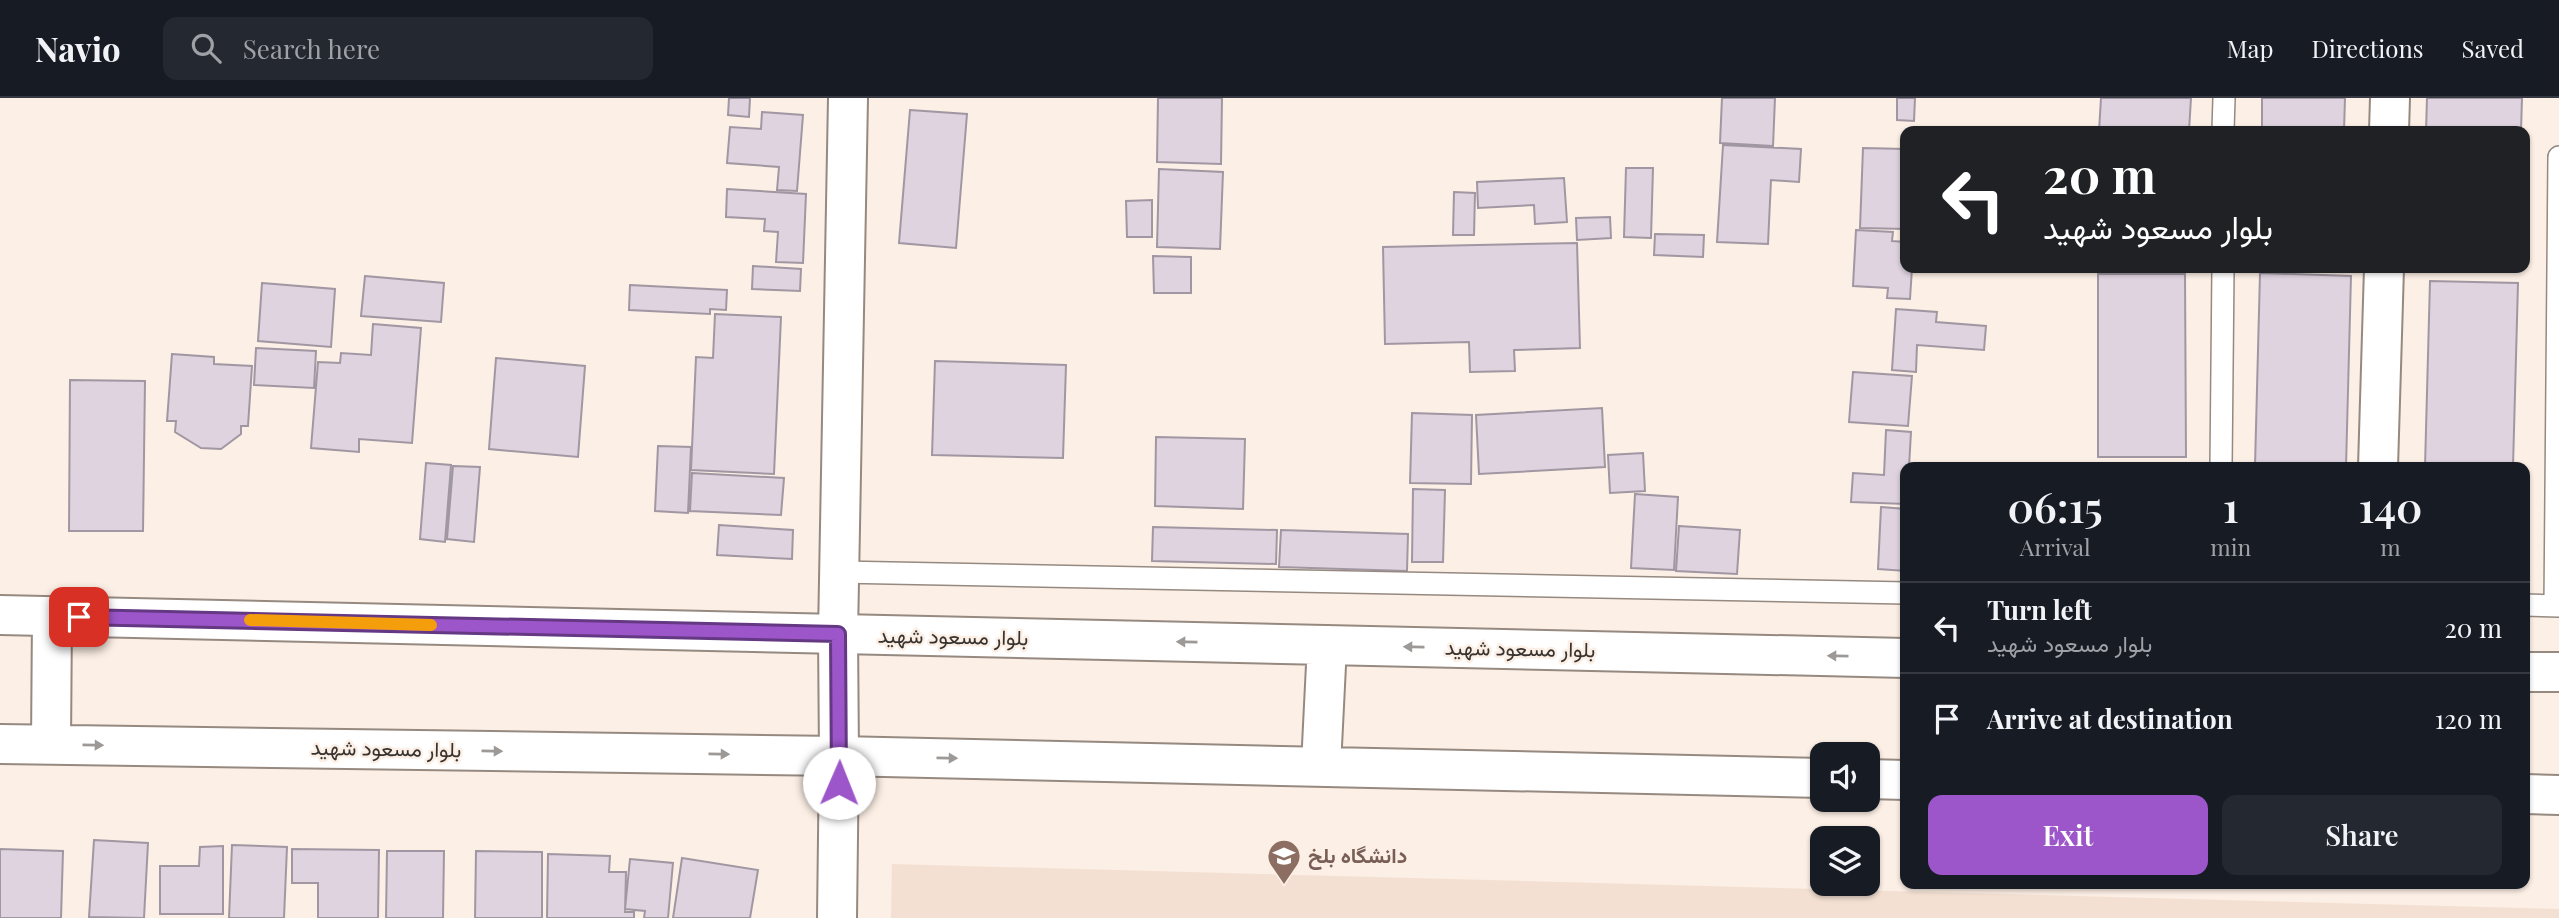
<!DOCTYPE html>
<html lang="en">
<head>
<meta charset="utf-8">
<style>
  body { margin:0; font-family:"Playfair Display",Vazirmatn,serif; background:#242831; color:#f1f3f6; height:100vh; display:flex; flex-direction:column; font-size:26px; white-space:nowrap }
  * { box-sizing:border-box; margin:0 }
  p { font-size:23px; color:#9ea1a6 }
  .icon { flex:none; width:38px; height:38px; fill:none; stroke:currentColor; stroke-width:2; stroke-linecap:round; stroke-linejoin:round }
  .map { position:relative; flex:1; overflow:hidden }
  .sheet { position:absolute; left:1900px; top:364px; width:630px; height:427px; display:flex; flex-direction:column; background:#171b24; border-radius:14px; box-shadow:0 2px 5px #0004 }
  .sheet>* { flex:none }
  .hud { position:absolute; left:1900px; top:28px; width:630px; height:147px; border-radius:14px; box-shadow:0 2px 5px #0004; background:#202124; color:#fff; overflow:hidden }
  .fabs { position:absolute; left:1810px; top:644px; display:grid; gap:14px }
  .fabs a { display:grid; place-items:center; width:70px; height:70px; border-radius:14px; background:#171b24; box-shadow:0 2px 5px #0004; font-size:35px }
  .pin { position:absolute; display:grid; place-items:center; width:60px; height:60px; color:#fff; margin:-30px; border-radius:14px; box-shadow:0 4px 10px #0006 }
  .me { position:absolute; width:77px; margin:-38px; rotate:1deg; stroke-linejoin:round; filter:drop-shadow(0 0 5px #0008) }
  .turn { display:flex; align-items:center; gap:24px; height:147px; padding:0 28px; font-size:32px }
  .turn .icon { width:91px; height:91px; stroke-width:2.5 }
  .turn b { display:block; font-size:49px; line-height:60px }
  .eta { display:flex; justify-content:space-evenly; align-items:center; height:119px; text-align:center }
  .eta b { font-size:42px; font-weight:600; line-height:49px }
  .action { display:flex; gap:14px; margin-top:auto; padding:14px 28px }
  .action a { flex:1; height:80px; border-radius:14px; background:#9c56ca; color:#fff; font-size:28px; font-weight:600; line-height:80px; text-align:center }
  .action a+a { background:#242831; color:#f1f3f6 }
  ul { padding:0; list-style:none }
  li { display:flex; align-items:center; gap:21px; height:91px; padding:0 28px; border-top:2px solid #363941 }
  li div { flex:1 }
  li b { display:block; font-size:26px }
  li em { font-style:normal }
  header { display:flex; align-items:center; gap:42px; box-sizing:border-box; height:98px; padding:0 35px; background:#171b24; border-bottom:2px solid #363941 }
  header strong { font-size:33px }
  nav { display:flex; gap:38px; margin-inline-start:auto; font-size:24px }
  .search { width:490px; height:63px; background:#242831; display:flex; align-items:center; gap:18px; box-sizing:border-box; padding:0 24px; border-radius:14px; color:#9ea1a6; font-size:26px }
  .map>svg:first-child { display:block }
</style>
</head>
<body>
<header>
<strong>Navio</strong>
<div class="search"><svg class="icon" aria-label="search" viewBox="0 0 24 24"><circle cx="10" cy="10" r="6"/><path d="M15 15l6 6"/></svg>Search here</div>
<nav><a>Map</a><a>Directions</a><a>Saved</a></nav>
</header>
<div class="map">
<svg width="2559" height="820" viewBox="0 0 2559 820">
  <rect width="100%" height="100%" fill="#fcefe5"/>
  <path fill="#f3e0d2" d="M892,766L2559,811V820H891Z"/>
  <path fill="#ded3df" stroke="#a197a2" stroke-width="2" d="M729,0H750L749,19L728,17Z
    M1158,0H1222L1221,66L1157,64Z
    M1722,0H1775L1773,48L1720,45Z
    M1897,0H1915L1914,23L1897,22Z
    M2101,0H2191L2189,33H2099Z
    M2262,0H2345L2344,33H2262Z
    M2427,0H2522L2521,33H2426Z
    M910,12L967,16L956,150L899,145Z
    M762,14L803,17L797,93L777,92L779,69L727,65L730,29L761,31Z
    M1723,47L1801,51L1799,84L1771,82L1768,146L1717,144Z
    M1863,50L1906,51V131L1860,130Z
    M1626,70H1653L1651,140L1624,139Z
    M1159,71L1223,74L1220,151L1157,149Z
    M1564,80L1567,124L1535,126L1534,107L1478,110L1477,84Z
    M727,91L806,96L803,165L776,164L778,134L764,133L765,121L726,119Z
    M1454,94L1475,95L1474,137H1453Z
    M1152,102V139H1127L1126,103Z
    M1610,119L1611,140L1577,142L1576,120Z
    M1856,132L1893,134L1892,143L1906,144V170H1912L1910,201L1887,200L1888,190L1853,188Z
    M1655,136L1704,137L1703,159L1654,157Z
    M1577,145L1580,250L1514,252L1515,273L1470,274L1469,244L1385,246L1383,149Z
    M1153,158L1191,159V195H1154Z
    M753,168L801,171L800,193L752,191Z
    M2098,170H2181V175Z
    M2260,175L2351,178L2346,369L2255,368Z
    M2098,176H2185L2186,359H2098Z
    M365,178L444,185L441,224L361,218Z
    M2430,183L2518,185L2513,369H2425Z
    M262,185L335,191L331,249L258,243Z
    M630,187L727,192L726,212L710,211V216L629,212Z
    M1896,211L1937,214L1936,224L1986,228L1984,252L1917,247L1916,274L1892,272Z
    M715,216L781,219L774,376L691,372L696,259L713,260Z
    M373,226L421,230L412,345L359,341V354L311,350L318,264L340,265L341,255L371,257Z
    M256,250L316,253L314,290L254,287Z
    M172,256L214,259V266L252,268L248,328H241V336L221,351L201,350L175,334L176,323H167Z
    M496,260L585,268L578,359L489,351Z
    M935,263L1066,267L1063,360L932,357Z
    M1853,274L1912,278L1908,328L1849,324Z
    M70,282L145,283L143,433H69Z
    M1602,310L1605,369L1479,376L1476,317Z
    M1412,315L1472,317L1471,386L1410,385Z
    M1886,332L1911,334L1909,369H1906V406L1851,404L1853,375L1884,377Z
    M1156,339L1245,341L1243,411L1155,408Z
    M658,348L691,349L688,415L655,413Z
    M1643,355L1645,393L1610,395L1608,357Z
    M426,365L451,367L445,444L420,441Z
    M453,368L480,369L474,444L447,441Z
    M692,375L784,380L781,417L690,413Z
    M1413,391L1445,392L1443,464H1412Z
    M1635,396L1678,399L1674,472L1631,470Z
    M1881,409L1906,411V473L1878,471Z
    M719,427L793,432L792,461L717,457Z
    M1679,428L1740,432L1737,476L1676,473Z
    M1153,429L1277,432L1276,466L1152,463Z
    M1281,432L1408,436L1407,473L1279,469Z
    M94,742L148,745L144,820L89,819Z
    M232,747L287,749L284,820H229Z
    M223,748V816H160V768H199L200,749Z
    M0,751L63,753L61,820H0Z
    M292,751L379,752L378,820H318V785H292Z
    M387,753H444L443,820H386Z
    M476,753L542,754V820H475Z
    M548,756L610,758L609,774H626L625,814H634V820H547Z
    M682,760L758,772L750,820H673Z
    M630,761L673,765L668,820H644L645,813L625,811Z"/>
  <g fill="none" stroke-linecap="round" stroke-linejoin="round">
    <defs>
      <path id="lane" d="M2223,33L2224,0
        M2221,369L2223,170
        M839,474L1906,495
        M2525,507L2559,508
        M2555,508L2559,59"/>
      <path id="street" d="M2389,33L2390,0
        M2378,369L2384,170
        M837,820L839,658L838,536L848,0"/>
      <path id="primary" d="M0,517L1906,560
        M2525,574H2559
        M0,646L839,658L1822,680
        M51,646L52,518
        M1321,668L1327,547
        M1867,681L1906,682
        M2525,696L2559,697"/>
    </defs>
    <use href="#lane" stroke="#958980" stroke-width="24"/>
    <use href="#street" stroke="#958980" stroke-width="42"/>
    <use href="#primary" stroke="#958980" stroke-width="42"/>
    <use href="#lane" stroke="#fff" stroke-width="21"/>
    <use href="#street" stroke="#fff" stroke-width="38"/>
    <use href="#primary" stroke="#fff" stroke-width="38"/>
  </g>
  <defs><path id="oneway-solid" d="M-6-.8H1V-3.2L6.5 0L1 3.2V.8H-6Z" transform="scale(1.75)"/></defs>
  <g fill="#9c9997">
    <use href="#oneway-solid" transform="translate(1187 544) rotate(-179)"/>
    <use href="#oneway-solid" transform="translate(1414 549) rotate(-179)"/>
    <use href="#oneway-solid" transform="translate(1838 558) rotate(-179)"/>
    <use href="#oneway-solid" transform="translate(93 647) rotate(1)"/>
    <use href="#oneway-solid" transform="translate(492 653) rotate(1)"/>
    <use href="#oneway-solid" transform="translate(719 656) rotate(1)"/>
    <use href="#oneway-solid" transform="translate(947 660) rotate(1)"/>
  </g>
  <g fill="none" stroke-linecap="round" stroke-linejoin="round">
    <defs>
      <path id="route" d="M79,519L838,536L839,685"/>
    </defs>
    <use href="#route" stroke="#653883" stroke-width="18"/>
    <use href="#route" stroke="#9c56ca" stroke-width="12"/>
    <path stroke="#f59e0b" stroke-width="12" d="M250,522L431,527"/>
  </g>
  <defs>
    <symbol id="university-pin" viewBox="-11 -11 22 30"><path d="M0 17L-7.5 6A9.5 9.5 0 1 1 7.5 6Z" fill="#8d6e63" stroke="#fcefe5"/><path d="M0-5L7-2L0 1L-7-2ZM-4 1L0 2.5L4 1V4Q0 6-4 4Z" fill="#fff"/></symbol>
  </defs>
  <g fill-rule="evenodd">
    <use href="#university-pin" x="1265" y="739" width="38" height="52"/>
  </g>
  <g text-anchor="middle" stroke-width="5" stroke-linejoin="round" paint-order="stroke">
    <g font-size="21" fill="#38332f" stroke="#fcefe5">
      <text transform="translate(953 539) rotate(1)" y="7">بلوار مسعود شهید</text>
      <text transform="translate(1520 551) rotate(1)" y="7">بلوار مسعود شهید</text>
      <text transform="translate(386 651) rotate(1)" y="7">بلوار مسعود شهید</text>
    </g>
    <g font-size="21" font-weight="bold" fill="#785e54" stroke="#fcefe5" text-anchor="start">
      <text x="1308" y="765">دانشگاه بلخ</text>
    </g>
  </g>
</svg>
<div class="fabs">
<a><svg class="icon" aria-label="sound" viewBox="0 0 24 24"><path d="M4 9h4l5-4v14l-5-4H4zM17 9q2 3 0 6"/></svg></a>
<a><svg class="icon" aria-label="layers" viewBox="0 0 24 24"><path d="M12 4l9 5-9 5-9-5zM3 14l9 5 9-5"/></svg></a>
</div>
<div class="pin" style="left:79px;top:519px;background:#d93025"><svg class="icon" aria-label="arrive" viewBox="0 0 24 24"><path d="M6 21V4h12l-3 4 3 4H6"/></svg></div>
<svg class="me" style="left:839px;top:685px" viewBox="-20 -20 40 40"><circle r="19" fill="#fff"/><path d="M0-13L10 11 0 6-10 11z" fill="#9c56ca"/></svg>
<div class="hud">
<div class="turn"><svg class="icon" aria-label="left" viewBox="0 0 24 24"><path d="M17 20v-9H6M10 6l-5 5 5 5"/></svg><div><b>20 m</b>بلوار مسعود شهید</div></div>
</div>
<section class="sheet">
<div class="eta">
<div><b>06:15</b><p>Arrival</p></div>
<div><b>1</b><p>min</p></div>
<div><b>140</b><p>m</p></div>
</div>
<ul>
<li><svg class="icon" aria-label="left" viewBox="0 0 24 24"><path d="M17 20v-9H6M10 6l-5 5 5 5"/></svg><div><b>Turn left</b><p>بلوار مسعود شهید</p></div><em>20 m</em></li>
<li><svg class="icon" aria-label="arrive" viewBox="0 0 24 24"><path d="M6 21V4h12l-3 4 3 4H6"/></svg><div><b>Arrive at destination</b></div><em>120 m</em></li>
</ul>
<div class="action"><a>Exit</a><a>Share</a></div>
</section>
</div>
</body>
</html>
